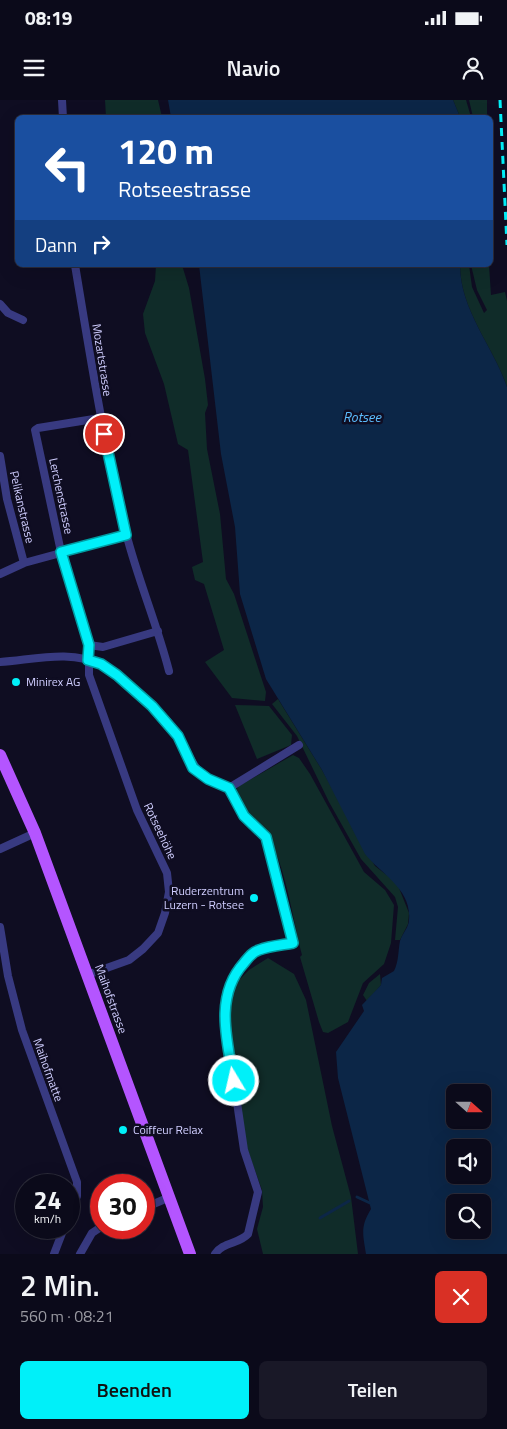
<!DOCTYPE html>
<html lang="de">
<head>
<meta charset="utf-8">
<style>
  body { margin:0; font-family:"Titillium Web",sans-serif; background:#191827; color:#f1f3f6; height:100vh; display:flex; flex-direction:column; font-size:19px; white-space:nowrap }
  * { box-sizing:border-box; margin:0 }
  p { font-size:16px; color:#9a9aa2 }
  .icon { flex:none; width:28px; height:28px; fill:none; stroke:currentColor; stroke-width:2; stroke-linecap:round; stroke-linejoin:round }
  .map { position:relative; height:1154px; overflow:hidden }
  .details { display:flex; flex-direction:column; background:#0b0a1a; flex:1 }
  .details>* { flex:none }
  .top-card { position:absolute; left:15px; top:15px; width:478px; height:152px; border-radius:8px; box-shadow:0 5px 20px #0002,0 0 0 1px #2b2b39; background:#1a4fa0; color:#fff; overflow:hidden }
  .needle { width:32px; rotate:111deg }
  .fabs { position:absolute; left:446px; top:984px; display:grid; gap:10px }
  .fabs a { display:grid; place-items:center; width:45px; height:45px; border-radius:8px; background:#0b0a1a; box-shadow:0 5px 20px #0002,0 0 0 1px #2b2b39; font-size:25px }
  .speed { position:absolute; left:15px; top:1074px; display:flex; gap:10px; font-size:25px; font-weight:700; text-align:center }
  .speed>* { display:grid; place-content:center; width:65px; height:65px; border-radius:50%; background:#0b0a1a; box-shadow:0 5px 20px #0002,0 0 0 1px #2b2b39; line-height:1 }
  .speed small { font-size:12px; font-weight:400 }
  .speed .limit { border:8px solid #d22; background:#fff; color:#111 }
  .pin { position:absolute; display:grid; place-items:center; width:42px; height:42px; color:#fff; margin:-21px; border:2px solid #fff; border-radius:50%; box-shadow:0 1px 5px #0007 }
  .me { position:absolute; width:55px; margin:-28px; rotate:351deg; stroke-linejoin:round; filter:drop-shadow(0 0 4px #0008) }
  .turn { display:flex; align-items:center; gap:18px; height:105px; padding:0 20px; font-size:22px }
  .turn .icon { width:65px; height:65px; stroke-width:2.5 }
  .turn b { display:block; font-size:35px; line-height:42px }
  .then { display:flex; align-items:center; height:48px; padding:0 20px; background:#0003; gap:10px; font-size:19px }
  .round { display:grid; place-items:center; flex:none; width:52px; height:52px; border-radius:8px; background:#191827 }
  .headline { display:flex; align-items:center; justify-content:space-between; height:85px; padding:0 20px }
  h1 { font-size:30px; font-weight:600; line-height:38px }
  .cta { display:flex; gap:10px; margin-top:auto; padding:10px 20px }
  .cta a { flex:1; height:58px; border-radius:8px; background:#00f0f9; color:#111; font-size:20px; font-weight:600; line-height:58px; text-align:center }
  .cta a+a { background:#191827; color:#f1f3f6 }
  .status { display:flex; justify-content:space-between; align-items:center; height:35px; padding:0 25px; background:#0b0a1a; direction:ltr }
  .status svg { height:14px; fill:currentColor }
  header { display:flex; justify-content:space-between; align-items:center; height:65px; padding:0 20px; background:#0b0a1a; font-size:22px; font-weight:600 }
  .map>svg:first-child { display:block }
</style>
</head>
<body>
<div class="status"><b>08:19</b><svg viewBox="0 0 49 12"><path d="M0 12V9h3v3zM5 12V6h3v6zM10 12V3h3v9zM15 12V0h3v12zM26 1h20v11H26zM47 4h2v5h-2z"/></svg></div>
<header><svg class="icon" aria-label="menu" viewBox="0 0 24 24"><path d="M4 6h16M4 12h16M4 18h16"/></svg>Navio<svg class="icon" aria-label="person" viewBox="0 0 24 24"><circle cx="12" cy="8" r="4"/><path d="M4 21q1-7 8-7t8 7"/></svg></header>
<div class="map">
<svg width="507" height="1154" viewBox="0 0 507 1154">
  <rect width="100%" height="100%" fill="#0f0d22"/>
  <path fill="#102c29" d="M105,0H158L162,17H106Z
    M453,0H466L471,17H460Z
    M469,0H487V17H473Z
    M156,165H182L189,188L205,279L208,305L205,313L207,349L220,414L226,479L234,494L266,592L265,601L232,598L205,562L224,550L204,484L195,480L192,467L203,462L188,350L178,344L164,284L145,233L143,214L155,181Z
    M460,165H469L472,187L484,213L487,210L477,190L471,165H489L491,195L505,192L507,201V287C493,246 460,210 460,165Z
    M278,599L322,670L375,766L397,783L409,813L408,824L400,840H395L398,807L395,797L361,759L329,702L297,636L272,604Z
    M235,605L269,606L292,635L291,645L257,659Z
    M293,655L299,658L310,674L364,772L385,790L394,805L391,843L384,864L363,883L348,922L328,933L323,932L319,922L300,857L302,855C294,824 286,772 272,744C261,725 243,713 235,691L239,686Z
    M268,858L294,874L306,900L332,1026L351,1097L358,1154H263L257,1129L263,1107L262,1090L247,1048L231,951L230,902L236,883L249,870Z
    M380,874L381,885L367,901L363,895L369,883Z"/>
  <path fill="#0c2647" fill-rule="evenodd" d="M168,0H453L460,17H171Z
    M199,165H460C460,210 493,246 507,287V1154H366C363,1134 360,1127 371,1109L338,978L336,952L364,911L362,905L381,885L382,878L394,871C399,861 398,851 400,841C402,834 409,827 409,820C412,789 381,774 365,754L322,670L266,579L240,494L235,427L221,354ZM455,992H482V1020H455ZM455,1048H482V1075H455ZM455,1102H482V1130H455Z"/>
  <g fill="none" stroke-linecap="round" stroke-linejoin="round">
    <path stroke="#0c2647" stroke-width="3" d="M357,1097L370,1103
      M320,1118L349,1101"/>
    <path stroke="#383a81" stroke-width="8" d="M62,0L63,18
      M75,165C90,255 104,345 126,433C138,480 157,524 169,571
      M0,204L8,213L23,220
      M0,356L7,399L24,463
      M0,474L24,463L127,435
      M89,545L103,547L158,531
      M0,562C32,560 72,549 101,565C116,572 128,584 140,595C154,607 169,620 179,637C195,666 194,676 229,688L299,645
      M0,749L35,733
      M0,827L8,876L22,930L77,1082V1096L69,1117
      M87,875L129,860L143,849L158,833L165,813L169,792L167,773L137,710L89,575V545L61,452L35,330L38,328L100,318
      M144,1108L170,1097
      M54,1154L64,1128
      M80,1154L92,1133L101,1127
      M215,1154C223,1142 239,1144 248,1134L258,1092L244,1050L226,928C224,903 230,862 258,850C268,846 282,845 293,843L266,737L244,716L229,688"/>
    <path stroke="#b455ff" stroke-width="12" d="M0,655L35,733L190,1154"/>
    <path stroke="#00f0f9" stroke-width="3" stroke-dasharray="8 6" stroke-linecap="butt" d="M500,0L507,145"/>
  </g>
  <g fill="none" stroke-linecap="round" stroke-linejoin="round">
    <defs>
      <path id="route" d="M104,334L126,435L61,452L89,545L88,560L101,564L117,575L152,606L178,636L193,668L208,679L229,688L244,716L266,737L293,843C282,845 269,846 259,850C252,852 248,858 244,863C214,896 227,941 234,981"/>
    </defs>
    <use href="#route" stroke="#009ca2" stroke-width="12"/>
    <use href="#route" stroke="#00f0f9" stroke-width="9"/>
  </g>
  <g fill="#00f0f9" stroke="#0f0d22" stroke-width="2">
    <circle cx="16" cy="582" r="5"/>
    <circle cx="254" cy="798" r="5"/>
    <circle cx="123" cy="1030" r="5"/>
  </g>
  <g text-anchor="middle" stroke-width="5" stroke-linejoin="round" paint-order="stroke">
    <g font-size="12" fill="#d0ceff" stroke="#0f0d22">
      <text transform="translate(102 260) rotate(81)" y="4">Mozartstrasse</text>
      <text transform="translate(61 396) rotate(78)" y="4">Lerchenstrasse</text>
      <text transform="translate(22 407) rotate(77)" y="4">Pelikanstrasse</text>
      <text transform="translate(160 731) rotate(65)" y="4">Rotseehöhe</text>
      <text transform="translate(111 899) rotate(70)" y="4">Maihofstrasse</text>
      <text transform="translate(48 970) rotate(70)" y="4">Maihofmatte</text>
    </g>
    <g font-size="12" fill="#d0ceff" stroke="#0f0d22" text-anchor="start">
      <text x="26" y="586">Minirex AG</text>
      <text x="244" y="795" text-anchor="end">Ruderzentrum<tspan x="244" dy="14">Luzern - Rotsee</tspan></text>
      <text x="133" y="1034">Coiffeur Relax</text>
    </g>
    <g font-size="14" font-style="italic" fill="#5cbeff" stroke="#0f0d22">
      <text x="362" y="322">Rotsee</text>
    </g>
  </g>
</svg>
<div class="fabs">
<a><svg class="needle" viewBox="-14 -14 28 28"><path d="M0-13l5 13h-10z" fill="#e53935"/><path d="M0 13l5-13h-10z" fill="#9a9aa2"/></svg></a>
<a><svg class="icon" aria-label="sound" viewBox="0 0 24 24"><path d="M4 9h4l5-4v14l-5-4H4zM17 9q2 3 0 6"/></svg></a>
<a><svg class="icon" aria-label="search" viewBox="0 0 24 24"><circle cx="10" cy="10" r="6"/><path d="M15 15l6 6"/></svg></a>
</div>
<div class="speed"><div>24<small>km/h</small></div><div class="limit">30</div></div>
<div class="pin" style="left:104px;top:334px;background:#d93025"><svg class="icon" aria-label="arrive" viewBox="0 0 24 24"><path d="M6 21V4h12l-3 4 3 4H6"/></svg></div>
<svg class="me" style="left:234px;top:981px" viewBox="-20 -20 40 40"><circle r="17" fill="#00f0f9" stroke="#fff" stroke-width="3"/><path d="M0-11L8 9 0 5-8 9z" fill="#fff"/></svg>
<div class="top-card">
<div class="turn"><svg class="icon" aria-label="left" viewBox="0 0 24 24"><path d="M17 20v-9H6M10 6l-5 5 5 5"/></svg><div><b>120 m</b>Rotseestrasse</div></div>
<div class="then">Dann<svg class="icon" aria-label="right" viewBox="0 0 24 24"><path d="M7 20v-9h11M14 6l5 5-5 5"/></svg></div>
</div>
</div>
<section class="details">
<div class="headline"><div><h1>2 Min.</h1><p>560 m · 08:21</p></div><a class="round" style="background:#d93025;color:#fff"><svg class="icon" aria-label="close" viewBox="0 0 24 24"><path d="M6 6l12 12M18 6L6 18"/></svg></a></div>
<div class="cta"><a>Beenden</a><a>Teilen</a></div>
</section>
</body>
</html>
